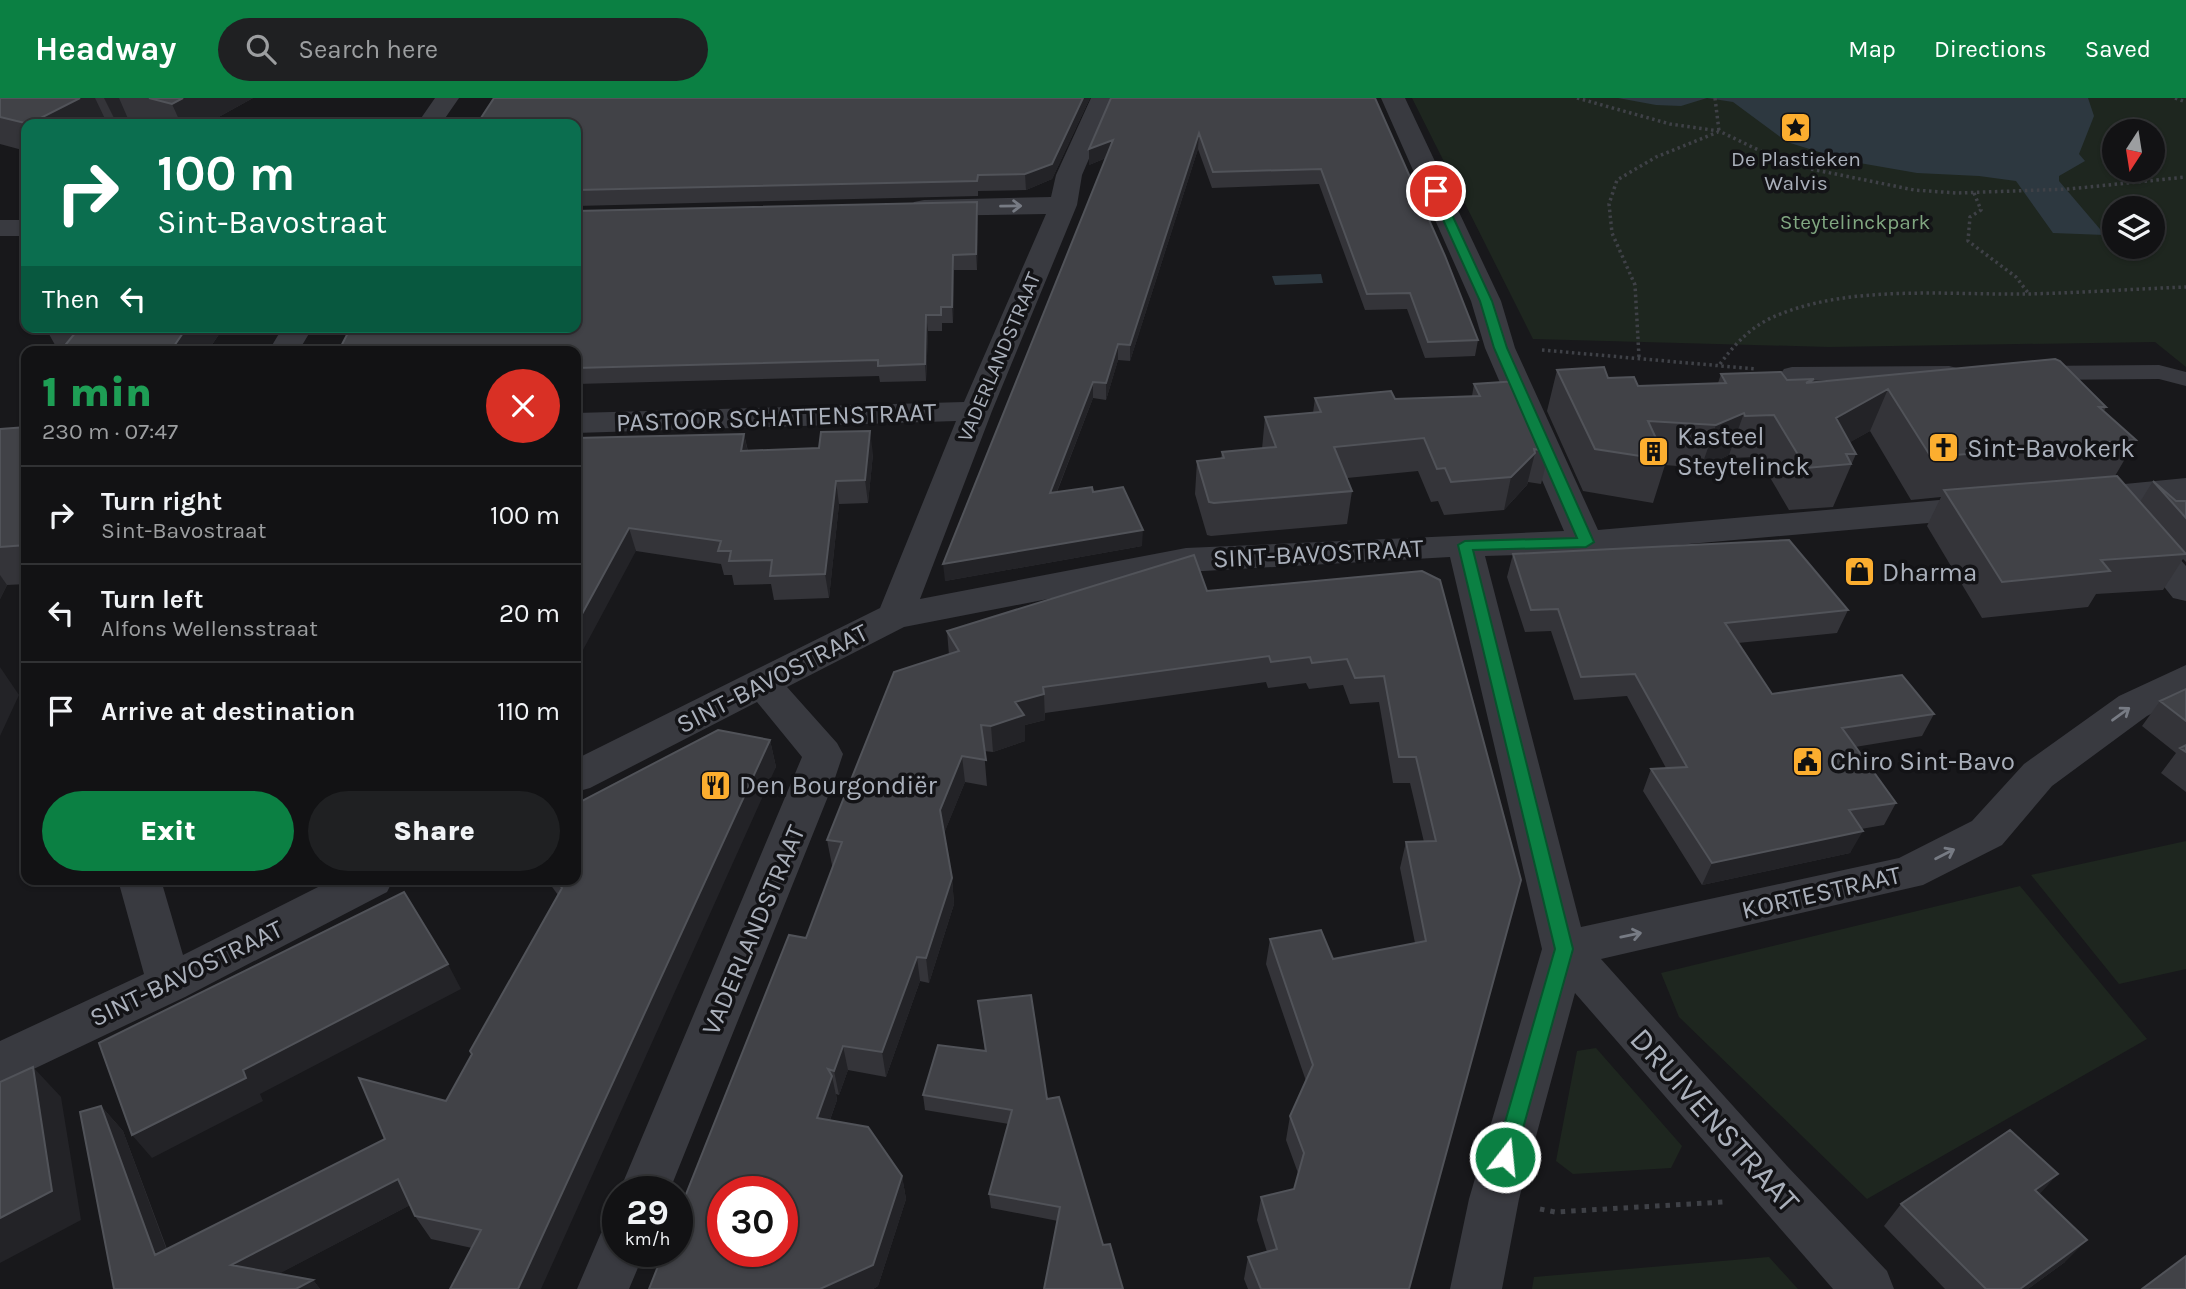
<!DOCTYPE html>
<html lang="en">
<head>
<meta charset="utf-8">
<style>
  body { margin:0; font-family:Karla,sans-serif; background:#1f2022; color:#f1f3f6; height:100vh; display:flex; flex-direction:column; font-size:26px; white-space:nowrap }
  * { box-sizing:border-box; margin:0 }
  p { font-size:23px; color:#9c9ea0 }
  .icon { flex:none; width:38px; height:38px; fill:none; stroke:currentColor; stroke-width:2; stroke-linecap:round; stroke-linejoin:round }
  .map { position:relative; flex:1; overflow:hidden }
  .side { position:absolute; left:21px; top:248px; width:560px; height:539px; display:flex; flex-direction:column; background:#121214; border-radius:14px; box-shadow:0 2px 5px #0004,0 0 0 2px #313234 }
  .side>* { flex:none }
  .banner { position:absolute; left:21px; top:21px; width:560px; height:214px; border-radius:14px; box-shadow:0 2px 5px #0004,0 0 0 2px #313234; background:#0b6e4f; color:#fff; overflow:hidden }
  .needle { width:46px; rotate:192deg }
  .fabs { position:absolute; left:2102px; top:21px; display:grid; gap:14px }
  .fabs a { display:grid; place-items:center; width:63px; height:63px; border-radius:50%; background:#121214; box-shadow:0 2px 5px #0004,0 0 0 2px #313234; font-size:35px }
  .speed { position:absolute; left:602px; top:1078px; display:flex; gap:14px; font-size:35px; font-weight:700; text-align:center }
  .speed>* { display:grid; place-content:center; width:91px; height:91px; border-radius:50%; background:#121214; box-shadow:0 2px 5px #0004,0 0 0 2px #313234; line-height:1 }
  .speed small { font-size:18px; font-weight:400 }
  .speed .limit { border:10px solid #d22; background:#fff; color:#111 }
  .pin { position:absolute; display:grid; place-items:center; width:60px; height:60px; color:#fff; margin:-30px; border:4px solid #fff; border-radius:50%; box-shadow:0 2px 7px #0007 }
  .me { position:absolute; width:77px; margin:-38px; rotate:16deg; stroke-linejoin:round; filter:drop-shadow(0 0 5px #0008) }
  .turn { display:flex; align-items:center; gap:24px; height:147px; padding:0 21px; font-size:32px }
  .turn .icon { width:91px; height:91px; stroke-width:2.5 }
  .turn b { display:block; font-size:49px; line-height:60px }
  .then { display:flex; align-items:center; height:66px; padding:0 21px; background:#0003; gap:14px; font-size:26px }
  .round { display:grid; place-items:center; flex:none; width:74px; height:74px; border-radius:37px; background:#1f2022 }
  .overview { display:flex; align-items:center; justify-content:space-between; height:119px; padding:0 21px }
  h1 { font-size:42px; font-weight:800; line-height:52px; color:#1e9e55 }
  .cta { display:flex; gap:14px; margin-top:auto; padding:14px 21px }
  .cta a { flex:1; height:80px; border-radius:42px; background:#0b8043; color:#fff; font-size:28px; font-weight:800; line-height:80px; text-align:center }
  .cta a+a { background:#1f2022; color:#f1f3f6 }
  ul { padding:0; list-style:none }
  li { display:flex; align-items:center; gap:21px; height:98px; padding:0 21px; border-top:2px solid #313234 }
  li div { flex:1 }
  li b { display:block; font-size:26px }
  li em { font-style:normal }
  header { display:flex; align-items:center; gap:42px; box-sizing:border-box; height:98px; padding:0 35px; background:#0b8043; color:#fff }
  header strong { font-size:33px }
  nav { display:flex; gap:38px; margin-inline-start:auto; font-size:24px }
  .search { width:490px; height:63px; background:#1f2022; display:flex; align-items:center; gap:18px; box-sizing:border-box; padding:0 24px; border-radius:38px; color:#9c9ea0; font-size:26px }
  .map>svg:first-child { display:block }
</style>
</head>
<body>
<header>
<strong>Headway</strong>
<div class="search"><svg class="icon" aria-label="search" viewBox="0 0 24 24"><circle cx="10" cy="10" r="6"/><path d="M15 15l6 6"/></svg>Search here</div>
<nav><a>Map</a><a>Directions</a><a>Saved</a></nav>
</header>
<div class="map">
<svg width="2186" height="1191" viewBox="0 0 2186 1191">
  <rect width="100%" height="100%" fill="#18181b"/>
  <path fill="#1e261f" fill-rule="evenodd" d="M1412,0H2186V269L2155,244L1829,249L1533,241ZM2114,33H2152V72H2114ZM2114,110H2152V149H2114Z
    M2186,743V871L2119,886L2031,777Z
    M2020,788L2147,941L1867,1101L1679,919L1661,875Z
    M1596,950L1682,1048L1671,1070L1573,1076L1556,1063L1577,953Z
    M1769,1159L1798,1191H1532L1534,1179Z"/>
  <path fill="#2d3840" d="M1618,0H2088L2094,18L2079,56L2085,63L2059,78V83L2105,137L2053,135L2016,83L1979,78L1917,75L1848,63L1787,44L1733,4L1707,0L1681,8L1656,7Z
    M1321,176L1323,185L1275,187L1272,178Z"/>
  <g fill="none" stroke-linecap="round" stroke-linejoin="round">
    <path stroke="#3f4147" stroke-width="3.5" stroke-dasharray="2.5 3.5" stroke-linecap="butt" d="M1577,0L1670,26L1719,33L1775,60L1811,71L1914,92L1957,95L2069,91L2186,79
      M1715,0L1719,33
      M2175,0L2186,4
      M1974,95L1981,112L1970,119L1968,143L2016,179L2029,196
      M1542,252L1756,271
      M1639,259L1635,187L1612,135L1609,106L1617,82L1656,59L1718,34
      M1720,266C1734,247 1750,230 1771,220C1845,186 1946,197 2025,196C2079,195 2133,191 2186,189"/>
    <path stroke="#3f4147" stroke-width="5" stroke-dasharray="4.5 6" stroke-linecap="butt" d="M1540,1111L1555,1114L1723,1104"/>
    <path fill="#393a40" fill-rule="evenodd" d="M2159,267L2186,274V288L2159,281L2030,282L2022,280L2018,275L2022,270L2030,268Z
      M1949,268L1957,270L1961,275L1957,280L1792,283L1784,281L1780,276L1784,271L1792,269Z"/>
    <path fill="#393a40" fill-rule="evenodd" d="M435,0H459L441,26H417Z
      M1091,0H1115L1082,77L1077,107L992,313L920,501L1186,450L1564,433L1485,250L1471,203L1381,0H1405L1501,203L1515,250L1598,432L1985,398L1997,401L2002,409L1997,417L1985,420L1586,455L1485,458L1581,829L1899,760L1972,723L2024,666L2119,598L2186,567V598L2147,618L2052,688L2002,747L1923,787L1601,861L1787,1068L1887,1173L1894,1191H1833L1575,895L1519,1101L1502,1191H1450L1469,1101L1542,851L1450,459L1186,474L904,529L787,589L837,645L843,656L833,686L669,1094H619L802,659L757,604L590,690L576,694V661L880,510L956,323L576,335V315L964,304L1046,116L924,118L914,116L910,110L914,104L924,102L1051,99L1056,77Z
      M0,122H26V138H0Z
      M283,229H313L298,254H268Z
      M2186,380V402L2084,412L2072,409L2067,401L2072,393L2084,390Z
      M2140,426L2152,429L2186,468V503L2173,500L2123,437L2128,429Z
      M118,782H161L183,857L332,782H393L387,794L185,899L0,987V943L144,876Z
      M618,1129V1153H645L629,1191H577L601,1135Z"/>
  </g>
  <path fill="#343439" d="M0,0H253L206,26H143L129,23L123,26H26V53L0,46Z
    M494,0H1090L1052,81L1026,92L978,93V98L576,108V26Z
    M1111,0H1375L1478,242L1475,258L1425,260L1407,211L1365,212L1319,86L1212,90L1198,51L1130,263L1118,262L1106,302L1093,300L1057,394H1093L1142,448L945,483L1106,60L1089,67Z
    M978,120L977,172H954L953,225H942V233H928L926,283L880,284L879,278L576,286V254Z
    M45,229H224L207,254H59Z
    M1557,272L1608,280L1638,288L1718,285L1721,276L1787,282L1814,281L1813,285L2106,309L2104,313L2136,342L2115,378L2140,404L2153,383L2176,403H2186V464L2183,461L2163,492L2096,496L2088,509L1982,520L1927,428L1941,399L1911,402L1870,333L1850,344L1856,356L1833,409L1789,412L1758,359L1730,360L1729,357L1701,370L1665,367L1653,405L1583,393L1547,313Z
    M1474,286L1549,354L1541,386L1528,384L1527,387L1504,412L1444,417L1438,403L1431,404L1418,373L1347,380L1352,393L1347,426L1211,438L1207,437L1195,396L1197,363L1221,361L1222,354L1262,351L1265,319L1313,315L1315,300L1395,301L1472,298Z
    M26,329V486L7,487L0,501V331Z
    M744,336L748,353L873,356L868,405L839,406L829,500L774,502L771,486L734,487L732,477H724L721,466L636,453L576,340Z
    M1513,456L1848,512L1837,535L1738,545L1772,596L1934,616L1922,638L1855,649L1896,705L1884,727L1861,731L1850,755L1702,787L1643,693L1651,671L1666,670L1627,598L1574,602L1551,533L1525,534L1507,479Z
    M1422,473L1521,782L1409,1191H1248L1244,1181L1248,1159L1267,1154L1257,1122L1261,1099L1294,1091L1298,1075L1286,1042L1290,1018L1306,983L1266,866L1270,841L1333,861L1415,845L1400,770L1406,744H1424L1410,685H1393L1379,604L1350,606L1343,587L1309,591L1306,585L1268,590L1266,584L1045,615V622L1025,627V643L993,654L984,653L987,688L965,684L944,735L952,780L954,806L929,885L920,883L886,979L848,972L839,997L836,996L837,1002L830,1022L902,1078L906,1101L878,1188L873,1191H649L806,840L833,768L832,767L827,742L949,557L947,533L1207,493Z
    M2186,591V694L2161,675L2176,655L2142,628L2160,603Z
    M770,642L776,669L472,1150L431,1141L415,1118L410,1107L278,1176L313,1182L320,1191H114L101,1008L123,1033L167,1151L385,1041L446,1003L558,797L547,782H576Z
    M978,903L1047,1001L1103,1147L1123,1191L1058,1123L991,1110L989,1096L1009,1026L925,1012L923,997L985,953Z
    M2039,1096L2065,1164L2028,1191H1945L1884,1128L1901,1106Z"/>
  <path fill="#232327" d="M80,0H95L107,25L29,26Z
    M104,0H119L129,23L123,26H117Z
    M183,0H253L206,26H181L172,6Z
    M1083,0H1090L1052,81L1026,92L1025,76Z
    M1199,35L1198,51L1130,263V247Z
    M1113,42V57L1089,67V51Z
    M977,104L978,120L977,172L976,156Z
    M953,157L954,172L953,225L952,209Z
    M926,217L928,233L926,283L925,266Z
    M187,229H224L207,254H173L172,251Z
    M1118,246V262L1106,302V285Z
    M1093,284V300L1050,411V395Z
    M1888,291L1870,333L1819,362L1836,320Z
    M1744,315L1729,357L1701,370L1716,327Z
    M870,333L873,356L868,405L865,382Z
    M744,336L749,360L741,353Z
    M1535,355L1527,387L1504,412L1511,379Z
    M836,383L839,406L829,500L825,476Z
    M629,430L636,453L576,565V527Z
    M1143,432L1142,448L945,483L943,466Z
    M0,477L7,487L0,501Z
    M0,569L19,597L0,638Z
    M1044,596L1045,622L1025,627V643L993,654L991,628L1015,604Z
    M770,642L776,669L541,1191H518Z
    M962,658L965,684L943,738L940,712Z
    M1863,733L1850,755L1702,787L1712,765Z
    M952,780L954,806L929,885L926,860Z
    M917,859L920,883L886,979L882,954Z
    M448,866L461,891L260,996L263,1003L152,1060L132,1037L243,972Z
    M843,948L848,972L839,997L834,973Z
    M33,969L61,999L81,1122L0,1165V1120Z
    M832,978L837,1002L822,1044L817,1020Z
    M101,1008L123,1033L177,1180L155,1157Z
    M2058,1076L2037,1099L2035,1092Z
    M902,1078L906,1101L878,1188L873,1191H820Z
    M398,1081L414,1105L252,1190L231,1167Z
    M2087,1142L2065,1164L2028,1191H2020Z
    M313,1182L320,1191H296Z"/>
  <path fill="#414247" stroke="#515359" stroke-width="2" fill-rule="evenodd" d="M0,0H80L29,26L0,19Z
    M149,0H183L172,6Z
    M494,0H1083L1052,66L1025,76L978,77L977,83L576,92V26H477Z
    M1111,0H1375L1445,158L1478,242L1428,244L1410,195L1367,196L1321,71L1213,74L1199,35L1130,247L1118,246L1106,285L1093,284L1050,395L1092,389L1093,394L1123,389L1143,432L943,466L1113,42L1089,51Z
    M977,104L976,156L953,157L952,209H941V217H926L925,266L878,268V262L576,270V254H338L351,229H576V113Z
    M80,229H187L172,251H62Z
    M2055,261L2060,263L2106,309H2099L2136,342L1931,359L1888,291L1836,320L1856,356H1846L1851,366L1806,370L1774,317L1745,318L1744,315L1716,327L1648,323L1666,362L1595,351L1557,272L1604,269L1608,280L1634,279L1638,288L1726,285L1721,276L1781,274L1787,282L1814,281L1806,285Z
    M1518,283L1549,354L1534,351L1535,355L1511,379L1451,384L1445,370L1437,371L1424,340L1334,349L1352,393L1214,405L1209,404L1197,363L1224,360L1222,354L1276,349L1265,319L1321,314L1315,300L1391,293L1395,301L1480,298L1474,286Z
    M26,329V447L0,449V331Z
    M870,333L865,382L836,383L825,476L770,478L772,462L729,463L731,453H718L721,443L629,430L576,527V340L744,336L741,353L819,350L821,334Z
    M2117,378L2186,456L2101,462L2110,473L2002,484L1944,392Z
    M2153,383L2176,403H2186V420Z
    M1789,442L1848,512L1725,525L1772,596L1902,577L1934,616L1842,630L1896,705L1849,712L1863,733L1712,765L1651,671L1687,669L1635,576L1581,579L1558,511L1531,512L1513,456Z
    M1194,457L1207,493L1422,473L1440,482L1521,782L1409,1191H1261L1248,1159L1277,1151L1261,1099L1294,1091L1304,1055L1290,1018L1313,967L1270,841L1321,832L1333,861L1426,843L1406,744L1436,743L1416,659H1399L1384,578L1355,580L1347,561L1312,565L1310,559L1271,564L1269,558L1043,589L1044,596L1015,604L1024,617L991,628L981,627L986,662L962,658L940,712L952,780L926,860L917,859L882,954L843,948L834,973L828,971L832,978L817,1020L868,1029L902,1078L873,1167L820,1191H649L664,1153H677V1119L789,837L806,840L842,744L827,742L894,574L959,553L947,533ZM723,1094H782V1153H723Z
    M2186,591V623L2160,603Z
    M718,632L770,642L518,1191H450L481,1132L415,1118L398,1081L231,1167L313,1182L296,1191H114L80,1014L101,1008L155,1157L385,1041L359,980L446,1003L472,956L470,953L562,790L556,782H576V706Z
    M2186,647V654L2180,650Z
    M404,794L448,866L243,972L246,980L132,1037L99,945Z
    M1031,897L1047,1001L1059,999L1103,1147L1110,1146L1123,1191H1044L1060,1109L989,1096L1012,1012L923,997L938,947L986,953L978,903Z
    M33,969L52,1093L0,1120V984Z
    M2010,1032L2058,1076L2035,1092L2087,1142L2020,1191H1986L1901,1106Z
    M2186,1158V1191H2142Z"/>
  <defs><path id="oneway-shaft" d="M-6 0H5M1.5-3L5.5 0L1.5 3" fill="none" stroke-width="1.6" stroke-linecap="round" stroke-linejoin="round" transform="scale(1.75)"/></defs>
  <g stroke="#777b84">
    <use href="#oneway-shaft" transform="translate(1011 108) rotate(-1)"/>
    <use href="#oneway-shaft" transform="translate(2121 616) rotate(-36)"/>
    <use href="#oneway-shaft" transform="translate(1945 756) rotate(-27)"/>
    <use href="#oneway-shaft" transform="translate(1631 837) rotate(-12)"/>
  </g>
  <path fill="#0b8043" stroke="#07532c" stroke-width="2" d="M1436,90L1441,93L1492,203L1507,250L1594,444L1586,449L1473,452L1573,851L1515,1059L1512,1066L1505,1069L1498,1066L1495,1059L1555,851L1458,447L1465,443L1577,440L1494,250L1480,203L1430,93Z"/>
  <defs>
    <symbol id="sight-square" viewBox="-11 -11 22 22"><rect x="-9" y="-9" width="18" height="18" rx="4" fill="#fcae2f" stroke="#131316"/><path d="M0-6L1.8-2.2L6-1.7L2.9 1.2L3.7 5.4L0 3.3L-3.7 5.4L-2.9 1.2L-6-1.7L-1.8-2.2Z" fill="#111"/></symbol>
    <symbol id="church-square" viewBox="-11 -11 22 22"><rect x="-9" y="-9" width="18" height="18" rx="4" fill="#fcae2f" stroke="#131316"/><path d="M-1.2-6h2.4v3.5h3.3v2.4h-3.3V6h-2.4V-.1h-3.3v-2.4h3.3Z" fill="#111"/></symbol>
    <symbol id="building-square" viewBox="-11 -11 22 22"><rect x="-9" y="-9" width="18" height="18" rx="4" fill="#fcae2f" stroke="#131316"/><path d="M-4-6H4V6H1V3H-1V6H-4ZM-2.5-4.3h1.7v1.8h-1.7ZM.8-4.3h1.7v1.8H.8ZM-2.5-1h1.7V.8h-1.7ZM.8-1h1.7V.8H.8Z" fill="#111"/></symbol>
    <symbol id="shop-square" viewBox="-11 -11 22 22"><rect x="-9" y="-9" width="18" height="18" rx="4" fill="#fcae2f" stroke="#131316"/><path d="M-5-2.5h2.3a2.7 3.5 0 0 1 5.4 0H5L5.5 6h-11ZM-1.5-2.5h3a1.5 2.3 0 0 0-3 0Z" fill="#111"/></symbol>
    <symbol id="civic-square" viewBox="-11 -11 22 22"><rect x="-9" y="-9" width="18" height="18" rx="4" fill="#fcae2f" stroke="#131316"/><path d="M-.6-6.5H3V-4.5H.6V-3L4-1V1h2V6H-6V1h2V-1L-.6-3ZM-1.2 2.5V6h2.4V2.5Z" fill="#111"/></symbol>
    <symbol id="restaurant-square" viewBox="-11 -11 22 22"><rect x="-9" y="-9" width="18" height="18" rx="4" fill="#fcae2f" stroke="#131316"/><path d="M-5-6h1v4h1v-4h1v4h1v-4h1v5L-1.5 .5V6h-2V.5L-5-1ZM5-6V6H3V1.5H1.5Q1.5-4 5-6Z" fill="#111"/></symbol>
  </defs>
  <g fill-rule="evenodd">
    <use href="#sight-square" x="1778" y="12" width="35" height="35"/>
    <use href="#church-square" x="1926" y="332" width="35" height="35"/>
    <use href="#building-square" x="1636" y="336" width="35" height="35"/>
    <use href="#shop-square" x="1842" y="456" width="35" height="35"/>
    <use href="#civic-square" x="1790" y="646" width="35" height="35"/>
    <use href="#restaurant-square" x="698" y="670" width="35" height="35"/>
  </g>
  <g text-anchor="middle" stroke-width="7" stroke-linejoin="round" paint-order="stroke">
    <g font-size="21" fill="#aab0bb" stroke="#131316">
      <text x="1796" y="68">De Plastieken<tspan x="1796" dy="24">Walvis</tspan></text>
    </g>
    <g font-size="21" fill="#80a781" stroke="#131316">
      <text x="1855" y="131">Steytelinckpark</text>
    </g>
    <g font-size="21" fill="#aab0bb" stroke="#131316">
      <text transform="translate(999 259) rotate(-67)" y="7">VADERLANDSTRAAT</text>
    </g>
    <g font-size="26" fill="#aab0bb" stroke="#131316">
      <text transform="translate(776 319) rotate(-2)" y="9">PASTOOR SCHATTENSTRAAT</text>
      <text transform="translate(1318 455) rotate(-3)" y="9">SINT-BAVOSTRAAT</text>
      <text transform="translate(772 580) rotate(-27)" y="9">SINT-BAVOSTRAAT</text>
      <text transform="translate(1821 794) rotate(-13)" y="9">KORTESTRAAT</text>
      <text transform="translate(753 832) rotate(-67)" y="9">VADERLANDSTRAAT</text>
      <text transform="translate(186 875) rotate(-26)" y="9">SINT-BAVOSTRAAT</text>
    </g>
    <g font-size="26" fill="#aab0bb" stroke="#131316" text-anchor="start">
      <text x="1677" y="347">Kasteel<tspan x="1677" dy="30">Steytelinck</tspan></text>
      <text x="1967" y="359">Sint-Bavokerk</text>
      <text x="1882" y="483">Dharma</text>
      <text x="1830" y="672">Chiro Sint-Bavo</text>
      <text x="739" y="696">Den Bourgondiër</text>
    </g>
    <g font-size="32" fill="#aab0bb" stroke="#131316">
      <text transform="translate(1715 1022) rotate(48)" y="11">DRUIVENSTRAAT</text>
    </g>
  </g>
</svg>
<div class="fabs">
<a><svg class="needle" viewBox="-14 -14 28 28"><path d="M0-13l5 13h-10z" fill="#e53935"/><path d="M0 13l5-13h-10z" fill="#9c9ea0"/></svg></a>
<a><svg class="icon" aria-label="layers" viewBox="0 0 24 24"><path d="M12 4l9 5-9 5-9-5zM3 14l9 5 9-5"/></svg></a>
</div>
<div class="speed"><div>29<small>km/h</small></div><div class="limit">30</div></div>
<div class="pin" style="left:1436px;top:93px;background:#d93025"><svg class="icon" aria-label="arrive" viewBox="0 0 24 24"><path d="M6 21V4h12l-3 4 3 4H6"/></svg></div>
<svg class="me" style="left:1505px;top:1059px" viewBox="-20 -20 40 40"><circle r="17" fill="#0b8043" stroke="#fff" stroke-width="3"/><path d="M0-11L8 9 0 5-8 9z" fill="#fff"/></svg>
<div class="banner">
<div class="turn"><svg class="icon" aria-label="right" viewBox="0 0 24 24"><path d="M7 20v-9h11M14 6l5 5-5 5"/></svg><div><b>100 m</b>Sint-Bavostraat</div></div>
<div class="then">Then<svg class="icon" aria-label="left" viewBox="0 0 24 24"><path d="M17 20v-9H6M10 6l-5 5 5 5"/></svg></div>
</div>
<section class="side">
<div class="overview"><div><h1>1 min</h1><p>230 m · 07:47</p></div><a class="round" style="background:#d93025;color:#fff"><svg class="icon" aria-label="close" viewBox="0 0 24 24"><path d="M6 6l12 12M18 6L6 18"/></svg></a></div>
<ul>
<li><svg class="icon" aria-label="right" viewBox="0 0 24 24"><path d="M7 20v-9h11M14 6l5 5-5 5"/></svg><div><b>Turn right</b><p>Sint-Bavostraat</p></div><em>100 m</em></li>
<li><svg class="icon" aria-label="left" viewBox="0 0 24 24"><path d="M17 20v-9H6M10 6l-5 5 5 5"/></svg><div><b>Turn left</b><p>Alfons Wellensstraat</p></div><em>20 m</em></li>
<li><svg class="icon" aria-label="arrive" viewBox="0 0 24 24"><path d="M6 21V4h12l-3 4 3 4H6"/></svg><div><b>Arrive at destination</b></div><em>110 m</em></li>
</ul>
<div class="cta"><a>Exit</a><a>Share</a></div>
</section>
</div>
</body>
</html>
